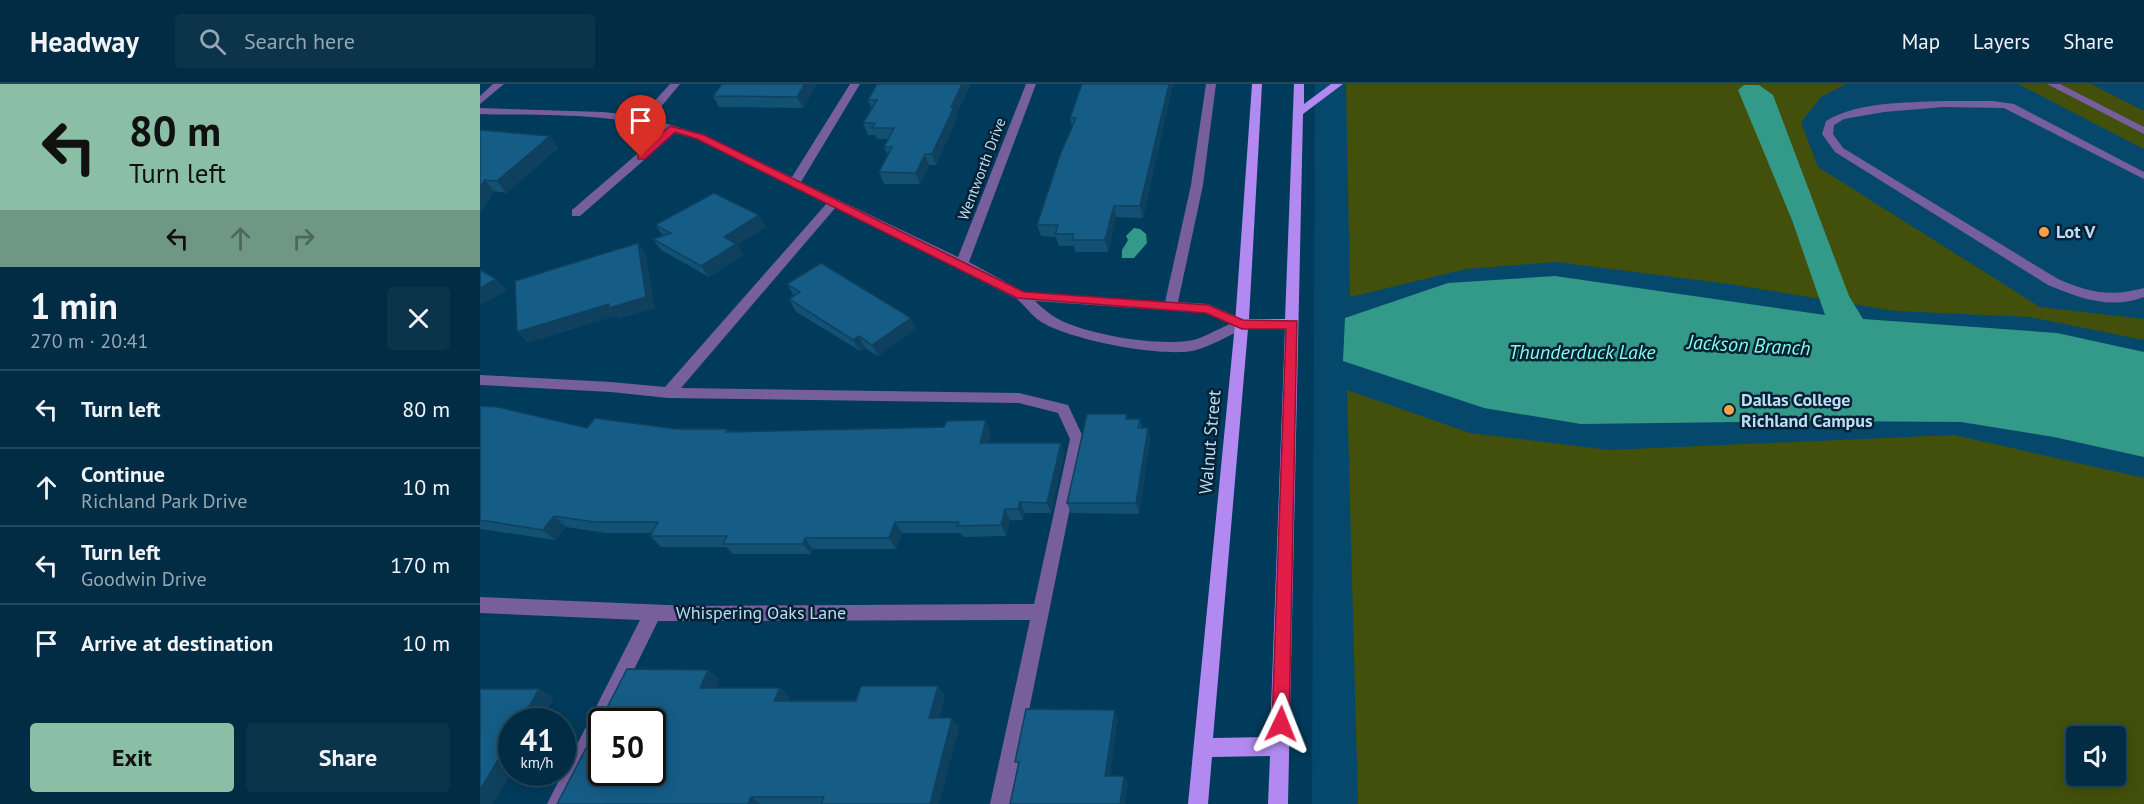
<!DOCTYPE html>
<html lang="en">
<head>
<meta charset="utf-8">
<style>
  body { margin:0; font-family:"PT Sans",sans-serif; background:#0b344b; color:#f1f3f6; height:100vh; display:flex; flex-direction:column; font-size:22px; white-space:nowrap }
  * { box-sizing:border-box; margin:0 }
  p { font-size:20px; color:#96a7b2 }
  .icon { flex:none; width:33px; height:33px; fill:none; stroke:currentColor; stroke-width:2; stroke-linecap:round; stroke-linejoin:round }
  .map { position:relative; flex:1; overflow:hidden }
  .drawer { display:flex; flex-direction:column; background:#012c44; width:480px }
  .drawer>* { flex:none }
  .top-card { background:#8abfa5; color:#111; overflow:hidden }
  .buttons { position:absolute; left:1586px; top:642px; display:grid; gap:12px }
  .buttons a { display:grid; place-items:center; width:60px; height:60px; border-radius:6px; background:#012c44; box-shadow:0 3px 15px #0003,0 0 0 2px #23485d; font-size:30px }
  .speed { position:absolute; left:18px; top:624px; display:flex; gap:12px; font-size:30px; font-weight:700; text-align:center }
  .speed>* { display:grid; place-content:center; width:78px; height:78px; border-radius:50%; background:#012c44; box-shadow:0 3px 15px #0003,0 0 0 2px #23485d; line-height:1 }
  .speed small { font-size:15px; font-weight:400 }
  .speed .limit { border:3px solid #111; border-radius:9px; background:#fff; color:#111 }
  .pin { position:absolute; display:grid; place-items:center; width:51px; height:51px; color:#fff; margin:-62px -26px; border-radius:50% 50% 50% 0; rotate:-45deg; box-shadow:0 0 6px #0007 }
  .pin .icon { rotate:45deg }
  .me { position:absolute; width:66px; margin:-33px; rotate:2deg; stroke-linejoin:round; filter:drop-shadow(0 0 4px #0008) }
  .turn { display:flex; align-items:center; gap:21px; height:126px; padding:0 30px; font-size:27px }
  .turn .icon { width:78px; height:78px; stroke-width:2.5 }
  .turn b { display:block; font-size:42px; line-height:51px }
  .lanes { display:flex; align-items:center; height:57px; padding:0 30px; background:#0003; justify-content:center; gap:30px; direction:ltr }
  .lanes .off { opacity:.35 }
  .round { display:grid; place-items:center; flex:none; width:63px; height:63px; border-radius:6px; background:#0b344b }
  .headline { display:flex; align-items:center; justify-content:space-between; height:102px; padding:0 30px }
  h1 { font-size:36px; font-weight:700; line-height:45px }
  .button { display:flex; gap:12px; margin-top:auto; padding:12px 30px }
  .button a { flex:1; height:69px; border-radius:6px; background:#8abfa5; color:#111; font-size:24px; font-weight:700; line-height:69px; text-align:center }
  .button a+a { background:#0b344b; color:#f1f3f6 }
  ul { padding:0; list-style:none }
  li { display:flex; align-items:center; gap:18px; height:78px; padding:0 30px; border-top:2px solid #23485d }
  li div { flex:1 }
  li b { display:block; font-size:22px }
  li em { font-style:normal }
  header { display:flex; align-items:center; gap:36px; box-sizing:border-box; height:84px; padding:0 30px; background:#012c44; border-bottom:2px solid #23485d }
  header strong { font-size:28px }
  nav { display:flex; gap:33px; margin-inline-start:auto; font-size:21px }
  .search { width:420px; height:54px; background:#0b344b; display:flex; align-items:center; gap:15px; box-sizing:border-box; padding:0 21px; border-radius:6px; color:#96a7b2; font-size:22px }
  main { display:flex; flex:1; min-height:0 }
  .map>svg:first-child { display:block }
</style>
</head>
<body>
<header>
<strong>Headway</strong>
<div class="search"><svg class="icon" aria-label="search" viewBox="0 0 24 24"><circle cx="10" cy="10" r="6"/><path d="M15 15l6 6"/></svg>Search here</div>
<nav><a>Map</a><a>Layers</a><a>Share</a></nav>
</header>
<main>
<section class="drawer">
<div class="top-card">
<div class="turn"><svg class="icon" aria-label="left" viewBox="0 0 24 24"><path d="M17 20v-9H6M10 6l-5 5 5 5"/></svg><div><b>80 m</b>Turn left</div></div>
<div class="lanes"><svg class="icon" aria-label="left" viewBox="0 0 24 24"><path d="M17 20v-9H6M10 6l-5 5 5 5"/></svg><svg class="icon off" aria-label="ahead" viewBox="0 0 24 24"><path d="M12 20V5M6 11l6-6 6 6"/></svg><svg class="icon off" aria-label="right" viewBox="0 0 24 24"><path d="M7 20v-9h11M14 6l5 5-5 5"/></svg></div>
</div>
<div class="headline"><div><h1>1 min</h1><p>270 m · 20:41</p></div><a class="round"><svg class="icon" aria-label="close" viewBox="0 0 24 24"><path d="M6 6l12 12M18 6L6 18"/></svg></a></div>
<ul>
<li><svg class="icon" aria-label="left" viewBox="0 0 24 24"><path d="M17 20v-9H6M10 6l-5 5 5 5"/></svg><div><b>Turn left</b></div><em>80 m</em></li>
<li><svg class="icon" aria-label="ahead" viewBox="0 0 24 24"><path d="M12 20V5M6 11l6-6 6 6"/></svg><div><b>Continue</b><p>Richland Park Drive</p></div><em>10 m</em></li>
<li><svg class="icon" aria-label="left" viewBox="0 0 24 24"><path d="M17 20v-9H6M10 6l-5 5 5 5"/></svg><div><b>Turn left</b><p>Goodwin Drive</p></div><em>170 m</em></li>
<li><svg class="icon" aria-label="arrive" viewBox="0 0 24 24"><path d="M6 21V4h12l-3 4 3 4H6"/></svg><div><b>Arrive at destination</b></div><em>10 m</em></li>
</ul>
<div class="button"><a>Exit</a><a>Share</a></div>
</section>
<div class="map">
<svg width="1664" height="720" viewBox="0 0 1664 720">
  <rect width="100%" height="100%" fill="#013b5b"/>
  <path fill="#06486c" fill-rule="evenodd" d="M835,0H1664V720H832ZM1596,652H1635V692H1596Z"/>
  <path fill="#42500b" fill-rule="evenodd" d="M866,0H1366L1341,13L1321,38L1338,83L1560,223L1664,235V256L1550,233L1416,227L1249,200L1076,178L986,185L870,213Z
    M1538,0H1611L1664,27V65Z
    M867,306L990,349L1129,366L1474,351L1664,394V720H878ZM1635,652V692H1596V652Z"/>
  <path fill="#339989" d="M1264,1H1279L1293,11L1369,212L1383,235L1577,249L1664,268V373L1574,353L1481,338L1341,337L1101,340L1004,324L863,277L865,234L968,199L1075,192L1345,231L1312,136L1258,6Z
    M654,144L660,145L666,150L667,159L654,174H642V166L648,156L646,152Z"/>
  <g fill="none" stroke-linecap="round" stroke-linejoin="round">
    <path fill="#775f9d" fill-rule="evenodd" d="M13,0H24L0,20V12Z
      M190,0H200L171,35L224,51L312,93L370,0H380L321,98L478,173L546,0H556L489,178L544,208L685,218L711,101L726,0H736L723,101L698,218L728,220L767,237L769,240L767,243C750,251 730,263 712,267C679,273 583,255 557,235C550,229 544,221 537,215L356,123L201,304L539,309L588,321L604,355L530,720H510L550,536L178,537L128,638H122V651L87,720H67L160,536L0,529V513L211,522L554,520L590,355L578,329L539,319L188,314L131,308L0,301V291L131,298L185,303L347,119L216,55L195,49L100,132H92V126L185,46C126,28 61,32 0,30V24L123,28L161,32ZM555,217L726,229L750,240C737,245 721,256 707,257C674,261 620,252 589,240C576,235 565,227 555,217Z
      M1567,0H1580L1664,43V50Z
      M1463,17H1512L1534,20L1664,88V95L1524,24L1463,23L1404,28L1364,35L1354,41L1353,50L1363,64L1578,195C1611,209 1629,213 1664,204V213C1631,226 1599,214 1568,201L1355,68L1342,50L1346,37C1379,17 1426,19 1463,17Z"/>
    <path fill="#b189f0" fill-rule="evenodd" d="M772,0H782L769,235H805L814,0H824V20L851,0H863L823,30L808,720H788L790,672L732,673L728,720H708L755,240ZM768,245H805L790,653L733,654Z"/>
  </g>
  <path fill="#125074" d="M337,0L323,24L239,23L233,12Z
    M397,0H491L476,31L477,34L456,81H449L440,100H404L399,88L408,72L404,63L408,55H397L395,51H388L383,39L392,25L388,16Z
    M602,0H693L663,134L636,133L628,168H595L594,162H579L576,153L561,152L557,141L592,42L590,34Z
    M0,46L70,52L78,64L26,109L14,107L0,129Z
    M175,141L286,143L257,161L263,171L229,193L181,166L173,155L183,152Z
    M307,200L436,245L398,272L385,264L380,267L315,227L309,215L314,212Z
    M0,322L107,344L247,345L249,347L511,348L508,359H581L584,370L571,429H545L543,436H530L526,452L483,453L480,449H422L416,465H333L331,470H253L246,463H181L170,452L172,449H126L86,443L75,456L0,445Z
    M649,335H660L662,344H668L670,355L659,430L591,429L587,419Z
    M239,595L235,604H300L309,613L308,617H376L465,611L459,634L479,643L459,720H77Z"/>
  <path fill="#0f415e" d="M325,0H337L323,24L317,13Z
    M482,0H491L476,31L477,34L456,81L452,70Z
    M689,0H693L663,134L660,122Z
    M70,52L78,64L26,109L17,97Z
    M445,70L449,81L440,100L436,89Z
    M5,96L14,107L0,129V103Z
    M634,122L636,133L628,168L625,156Z
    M279,131L286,143L257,161L263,171L229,193L221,182L244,153Z
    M158,159L166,170L175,224L139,235L136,232L48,259L37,248L129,220Z
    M16,195L27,206L0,222V204Z
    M431,234L436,245L398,272L392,261Z
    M379,252L385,264L380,267L373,256Z
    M506,336L511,348L505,370L500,359Z
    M668,344L670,355L659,430L656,419Z
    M581,359L584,370L571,429L567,419Z
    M540,418L545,429L543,436L538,425Z
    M525,425L530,436L526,452L521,441Z
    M74,432L86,443L75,456L63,446Z
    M415,438L422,449L416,465L409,454Z
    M325,454L333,465L331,470L323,460Z
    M228,586L239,595L231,613L220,604Z
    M458,602L465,611L457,643L449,634Z
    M300,604L309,613L304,626L294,617Z
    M59,605L74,614L60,638H40Z
    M635,626L638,635L629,700L625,692Z
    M472,634L479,643L459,720H450Z
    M32,652V688L13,720H0V706Z
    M644,692L648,700L645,720H640Z
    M271,713L281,720H268Z"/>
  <path fill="#155d87" stroke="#0f415e" stroke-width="1.5" fill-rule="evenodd" d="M242,0H325L317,13L233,12Z
    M397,0H482L471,23H474L452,70H445L436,89L399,88L412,63H404L414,44H392L395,39H383L397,16H388Z
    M602,0H689L660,122H634L625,156H592L594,150H575L578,141H557L580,71L596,34H590Z
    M0,46L70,52L17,97L5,96L0,103Z
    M234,109L279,131L244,153L256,160L221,182L173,155L191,149L175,141Z
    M158,159L166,213L129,224V220L37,248L35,197Z
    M341,179L431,234L392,261L379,252L373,256L309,215L320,208L307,200Z
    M0,186L16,195L0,204Z
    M0,322L18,323L107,344L115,334L196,345H247L246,348L464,343L467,337L506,336L500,359H581L567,419L540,418L538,425H525L521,441L477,442L479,438H415L409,454H325L323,460H243L247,452H170L178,438H114L74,432L63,446L0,436Z
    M607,330H647L646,335H660L658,344H668L656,419H587Z
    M147,585L228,586L220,604H300L294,617H376L381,602H458L449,634H472L450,720H341L344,713H271L268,720H77ZM122,638H172V688H122Z
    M0,605H59L40,638H32V652L0,706Z
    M546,625L635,626L625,692H644L640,720H530L539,678H535Z"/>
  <path fill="#e11d48" stroke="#92132f" stroke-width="1.5" d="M190,42L224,51L544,208L728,221L763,236L817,237L809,640L807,646L801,648L795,646L792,640L806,245H762L726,229L537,214L217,55L195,48L165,75H158V70Z"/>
  <g fill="#f9a04d" stroke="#052133" stroke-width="2">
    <circle cx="1564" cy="148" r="6"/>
    <circle cx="1249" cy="326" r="6"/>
  </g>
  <g text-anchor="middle" stroke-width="5" stroke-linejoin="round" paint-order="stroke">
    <g font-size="15" fill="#bcddf5" stroke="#052133">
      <text transform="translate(502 85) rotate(-69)" y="5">Wentworth Drive</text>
    </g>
    <g font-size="18" font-weight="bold" fill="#bcddf5" stroke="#052133" text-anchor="start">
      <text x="1576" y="154">Lot V</text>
      <text x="1261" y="322">Dallas College<tspan x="1261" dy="21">Richland Campus</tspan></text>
    </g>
    <g font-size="18" fill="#bcddf5" stroke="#052133">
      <text transform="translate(730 358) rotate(-85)" y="6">Walnut Street</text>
      <text x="281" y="535">Whispering Oaks Lane</text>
    </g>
    <g font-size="20" font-style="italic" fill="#85fee8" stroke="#052133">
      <text transform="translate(1269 261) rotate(3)" y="7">Jackson Branch</text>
      <text x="1102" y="275">Thunderduck Lake</text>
    </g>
  </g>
</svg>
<div class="buttons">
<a><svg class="icon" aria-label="sound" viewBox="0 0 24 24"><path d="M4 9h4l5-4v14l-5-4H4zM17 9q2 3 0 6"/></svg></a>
</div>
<div class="speed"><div>41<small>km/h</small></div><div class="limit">50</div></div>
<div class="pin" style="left:161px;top:73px;background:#d93025"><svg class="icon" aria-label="arrive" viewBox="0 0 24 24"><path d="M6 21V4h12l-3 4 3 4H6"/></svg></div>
<svg class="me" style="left:801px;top:640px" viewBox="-20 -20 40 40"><path d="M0-17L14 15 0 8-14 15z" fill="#e11d48" stroke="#fff" stroke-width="4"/></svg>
</div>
</main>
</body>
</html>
